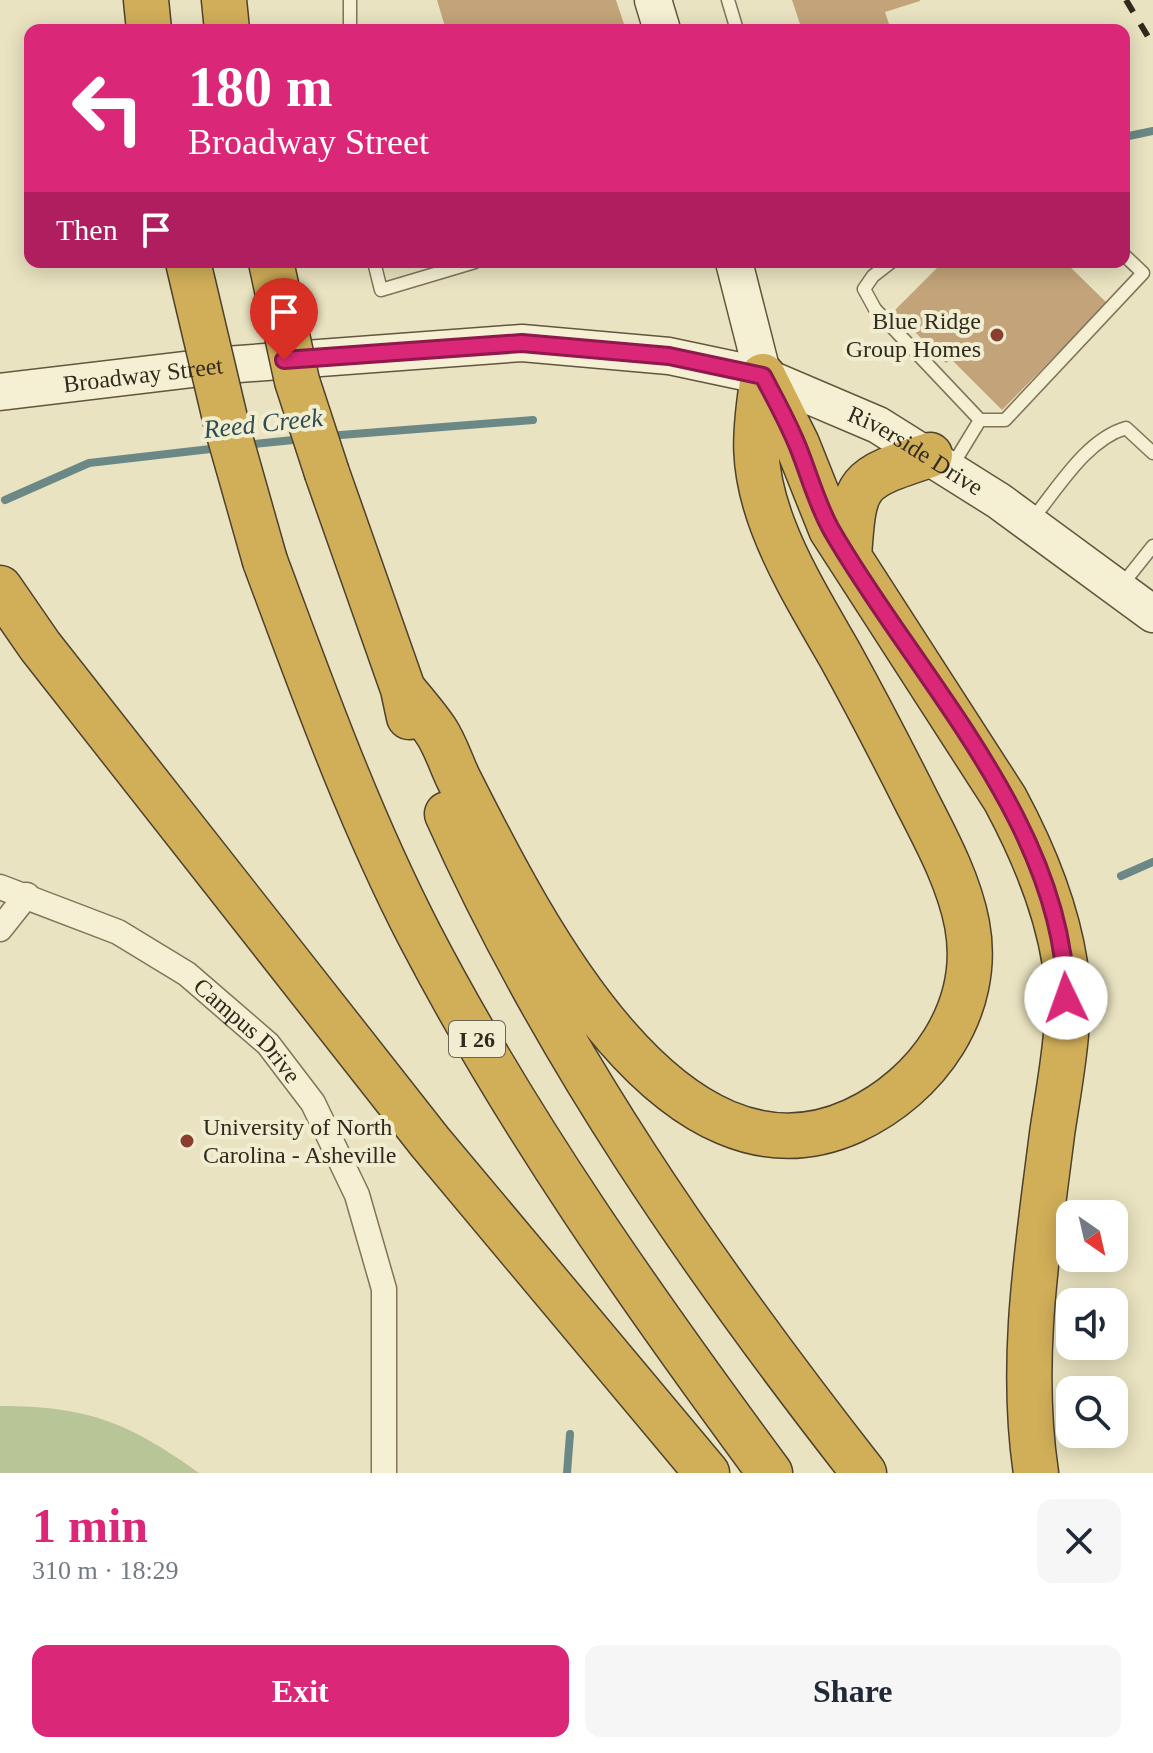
<!DOCTYPE html>
<html lang="en">
<head>
<meta charset="utf-8">
<style>
  body { margin:0; font-family:Georgia,serif; background:#f6f6f7; color:#1f2937; height:100vh; display:flex; flex-direction:column; font-size:30px; white-space:nowrap }
  * { box-sizing:border-box; margin:0 }
  p { font-size:26px; color:#747a83 }
  .icon { flex:none; width:44px; height:44px; fill:none; stroke:currentColor; stroke-width:2; stroke-linecap:round; stroke-linejoin:round }
  .map { position:relative; height:1473px; overflow:hidden }
  .sheet { display:flex; flex-direction:column; background:#fff; flex:1 }
  .sheet>* { flex:none }
  .guide { position:absolute; left:24px; top:24px; width:1106px; height:244px; border-radius:16px; box-shadow:0 4px 20px #0003; background:#db2777; color:#fff; overflow:hidden }
  .needle { width:52px; rotate:146deg }
  .tools { position:absolute; left:1056px; top:1200px; display:grid; gap:16px }
  .tools a { display:grid; place-items:center; width:72px; height:72px; border-radius:16px; background:#fff; box-shadow:0 4px 20px #0003; font-size:40px }
  .pin { position:absolute; display:grid; place-items:center; width:68px; height:68px; color:#fff; margin:-82px -34px; border-radius:50% 50% 50% 0; rotate:-45deg; box-shadow:0 0 8px #0007 }
  .pin .icon { rotate:45deg }
  .me { position:absolute; width:88px; margin:-44px; rotate:357deg; stroke-linejoin:round; filter:drop-shadow(0 0 6px #0008) }
  .turn { display:flex; align-items:center; gap:28px; height:168px; padding:0 32px; font-size:36px }
  .turn .icon { width:104px; height:104px; stroke-width:2.5 }
  .turn b { display:block; font-size:56px; line-height:68px }
  .then { display:flex; align-items:center; height:76px; padding:0 32px; background:#0003; gap:16px; font-size:30px }
  .round { display:grid; place-items:center; flex:none; width:84px; height:84px; border-radius:16px; background:#f6f6f7 }
  .headline { display:flex; align-items:center; justify-content:space-between; height:136px; padding:0 32px }
  h1 { font-size:48px; font-weight:700; line-height:60px; color:#db2777 }
  .action { display:flex; gap:16px; margin-top:auto; padding:16px 32px }
  .action a { flex:1; height:92px; border-radius:16px; background:#db2777; color:#fff; font-size:32px; font-weight:700; line-height:92px; text-align:center }
  .action a+a { background:#f6f6f7; color:#1f2937 }
  .map>svg:first-child { display:block }
</style>
</head>
<body>
<div class="map">
<svg width="1153" height="1473" viewBox="0 0 1153 1473">
  <rect width="100%" height="100%" fill="#e9e3c1"/>
  <path fill="#b8c596" d="M0,1406C88,1406 129,1423 199,1473H0Z"/>
  <g fill="none" stroke-linecap="round" stroke-linejoin="round">
    <path stroke="#6b8886" stroke-width="8" d="M1124,137L1153,131
      M328,436L533,420
      M245,445L303,439
      M5,500L89,463L219,448
      M1121,876L1153,862
      M567,1473L570,1434"/>
  </g>
  <path fill="#c3a47a" d="M437,0H616L626,30H446Z
    M792,0H920V1L885,12L891,30H802Z
    M943,262H1065L1107,303L1002,410L951,359L946,363L894,311Z"/>
  <g fill="none" stroke-linecap="round" stroke-linejoin="round">
    <defs>
      <path id="lane" d="M350,0V30
        M728,0L737,30
        M374,262L381,290L475,262
        M891,262L873,276L864,289L875,309L980,420L952,466
        M980,420H1005L1143,273L1124,255
        M1030,522C1057,490 1085,440 1126,428L1153,453
        M1121,586L1153,546"/>
      <g id="street">
        <path id="s1" d="M0,887L118,932L187,974L268,1044L313,1103L357,1195L384,1289V1473"/>
        <path d="M0,929L27,895"/>
      </g>
      <g id="secondary">
        <path d="M653,0L662,30"/>
        <path d="M734,262L763,376"/>
        <path id="s2" d="M0,392L226,365L522,343L669,356L763,376L878,425L999,501L1153,614"/>
      </g>
      <path id="highway" d="M146,0L149,30
        M224,0L227,30
        M763,376L797,444L831,529L1005,799C1033,851 1056,906 1065,964C1073,1020 1060,1079 1052,1134C1038,1246 1019,1360 1036,1473
        M327,473L403,689L409,717
        M849,557C854,480 856,479 930,455
        M265,561C312,687 358,816 420,936C519,1126 643,1301 770,1473
        M0,588L40,646L430,1142L707,1473
        M403,689C414,703 426,716 436,731C446,746 451,764 459,780C524,908 668,1205 853,1121C927,1087 983,1009 967,924C959,882 937,841 918,804C893,754 867,704 840,655C816,613 790,571 773,526C751,468 754,434 763,376
        M447,814C553,1052 704,1269 864,1473"/>
    </defs>
    <use href="#lane" stroke="#80745a" stroke-width="15"/>
    <use href="#street" stroke="#80745a" stroke-width="27"/>
    <use href="#secondary" stroke="#62563e" stroke-width="39"/>
    <use href="#highway" stroke="#4e422e" stroke-width="47"/>
    <use href="#lane" stroke="#f5f0d3" stroke-width="12"/>
    <use href="#street" stroke="#f5f0d3" stroke-width="24"/>
    <use href="#secondary" stroke="#f5f0d3" stroke-width="36"/>
    <use href="#highway" stroke="#d1af59" stroke-width="44"/>
    <path stroke="#312a1d" stroke-width="6" stroke-dasharray="14 14" stroke-linecap="butt" d="M1126,0L1153,45"/>
    <defs>
      <path id="highway-bridge" d="M188,262L227,427L265,561
        M271,262L297,381L327,473"/>
    </defs>
    <use href="#highway-bridge" stroke="#4e422e" stroke-width="47" stroke-linecap="butt"/>
    <use href="#highway-bridge" stroke="#d1af59" stroke-width="44"/>
  </g>
  <g fill="none" stroke-linecap="round" stroke-linejoin="round">
    <defs>
      <path id="route" d="M284,360L522,343L669,356L763,376C775,399 788,422 798,447C809,474 817,505 832,531C915,675 1064,824 1066,998"/>
    </defs>
    <use href="#route" stroke="#8e194d" stroke-width="20"/>
    <use href="#route" stroke="#db2777" stroke-width="14"/>
  </g>
  <g fill="#893e30" stroke="#f1edd0" stroke-width="3">
    <circle cx="997" cy="335" r="8"/>
    <circle cx="187" cy="1141" r="8"/>
  </g>
  <g text-anchor="middle" stroke-width="8" stroke-linejoin="round" paint-order="stroke">
    <rect fill="#f1edd0" stroke="#6b6453" stroke-width="2" x="449" y="1021" width="56" height="36" rx="6"/>
    <g font-size="22" font-weight="bold" fill="#312a1d">
      <text x="477" y="1047">I 26</text>
    </g>
    <g font-size="24" fill="#312a1d" stroke="#f1edd0" text-anchor="end">
      <text x="981" y="329">Blue Ridge<tspan x="981" dy="28">Group Homes</tspan></text>
      <text x="203" y="1135" text-anchor="start">University of North<tspan x="203" dy="28">Carolina - Asheville</tspan></text>
    </g>
    <g font-size="24" fill="#312a1d" stroke="#f1edd0">
      <text dy="8" stroke="none"><textPath href="#s2" startOffset="144">Broadway Street</textPath></text>
      <text dy="8" stroke="none"><textPath href="#s2" startOffset="938">Riverside Drive</textPath></text>
      <text dy="8" stroke="none"><textPath href="#s1" startOffset="290">Campus Drive</textPath></text>
    </g>
    <g font-size="26" font-style="italic" fill="#2e4d50" stroke="#f1edd0">
      <text transform="translate(263 423) rotate(-6)" y="9">Reed Creek</text>
    </g>
  </g>
</svg>
<div class="tools">
<a><svg class="needle" viewBox="-14 -14 28 28"><path d="M0-13l5 13h-10z" fill="#e53935"/><path d="M0 13l5-13h-10z" fill="#747a83"/></svg></a>
<a><svg class="icon" aria-label="sound" viewBox="0 0 24 24"><path d="M4 9h4l5-4v14l-5-4H4zM17 9q2 3 0 6"/></svg></a>
<a><svg class="icon" aria-label="search" viewBox="0 0 24 24"><circle cx="10" cy="10" r="6"/><path d="M15 15l6 6"/></svg></a>
</div>
<div class="pin" style="left:284px;top:360px;background:#d93025"><svg class="icon" aria-label="arrive" viewBox="0 0 24 24"><path d="M6 21V4h12l-3 4 3 4H6"/></svg></div>
<svg class="me" style="left:1066px;top:998px" viewBox="-20 -20 40 40"><circle r="19" fill="#fff"/><path d="M0-13L10 11 0 6-10 11z" fill="#db2777"/></svg>
<div class="guide">
<div class="turn"><svg class="icon" aria-label="left" viewBox="0 0 24 24"><path d="M17 20v-9H6M10 6l-5 5 5 5"/></svg><div><b>180 m</b>Broadway Street</div></div>
<div class="then">Then<svg class="icon" aria-label="arrive" viewBox="0 0 24 24"><path d="M6 21V4h12l-3 4 3 4H6"/></svg></div>
</div>
</div>
<section class="sheet">
<div class="headline"><div><h1>1 min</h1><p>310 m · 18:29</p></div><a class="round"><svg class="icon" aria-label="close" viewBox="0 0 24 24"><path d="M6 6l12 12M18 6L6 18"/></svg></a></div>
<div class="action"><a>Exit</a><a>Share</a></div>
</section>
</body>
</html>
